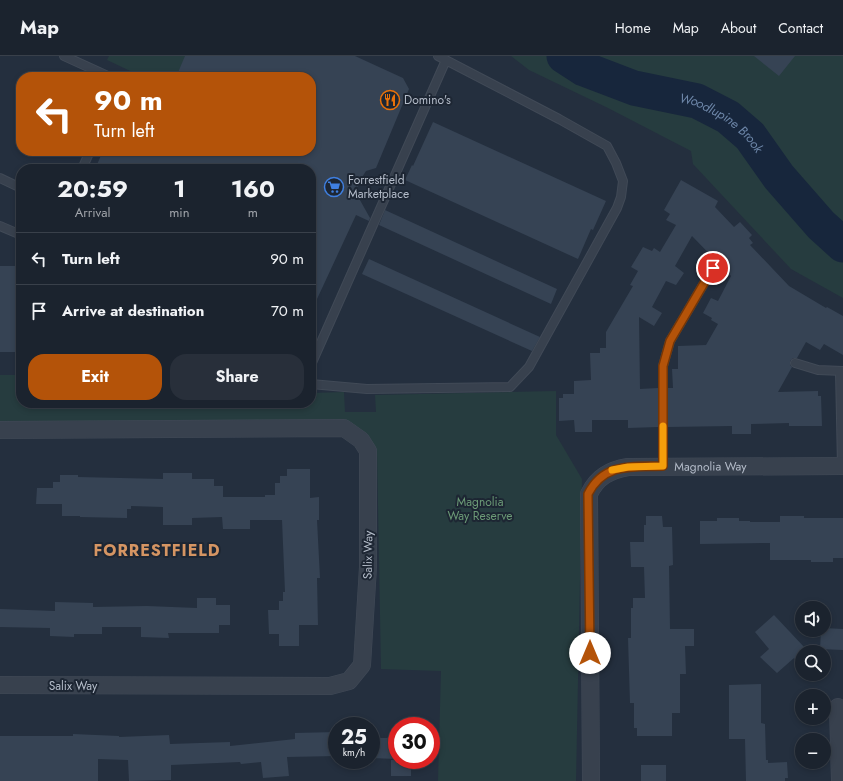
<!DOCTYPE html>
<html lang="en">
<head>
<meta charset="utf-8">
<style>
  body { margin:0; font-family:Jost,sans-serif; background:#282f3a; color:#f1f3f6; height:100vh; display:flex; flex-direction:column; font-size:15px; white-space:nowrap }
  * { box-sizing:border-box; margin:0 }
  p { font-size:13px; color:#a0a4aa }
  .icon { flex:none; width:22px; height:22px; fill:none; stroke:currentColor; stroke-width:2; stroke-linecap:round; stroke-linejoin:round }
  .map { position:relative; flex:1; overflow:hidden }
  .side { position:absolute; left:16px; top:108px; width:300px; height:244px; display:flex; flex-direction:column; background:#1b232e; border-radius:16px; box-shadow:0 2px 6px #0003,0 0 0 1px #39404a }
  .side>* { flex:none }
  .guide { position:absolute; left:16px; top:16px; width:300px; height:84px; border-radius:16px; box-shadow:0 2px 6px #0003,0 0 0 1px #39404a; background:#b45309; color:#fff; overflow:hidden }
  .buttons { position:absolute; left:795px; top:545px; display:grid; gap:8px }
  .buttons a { display:grid; place-items:center; width:36px; height:36px; border-radius:50%; background:#1b232e; box-shadow:0 2px 6px #0003,0 0 0 1px #39404a; font-size:20px }
  .speed { position:absolute; left:328px; top:661px; display:flex; gap:8px; font-size:20px; font-weight:700; text-align:center }
  .speed>* { display:grid; place-content:center; width:52px; height:52px; border-radius:50%; background:#1b232e; box-shadow:0 2px 6px #0003,0 0 0 1px #39404a; line-height:1 }
  .speed small { font-size:10px; font-weight:400 }
  .speed .limit { border:6px solid #d22; background:#fff; color:#111 }
  .pin { position:absolute; display:grid; place-items:center; width:34px; height:34px; color:#fff; margin:-17px; border:2px solid #fff; border-radius:50%; box-shadow:0 1px 4px #0007 }
  .me { position:absolute; width:44px; margin:-22px; rotate:0deg; stroke-linejoin:round; filter:drop-shadow(0 0 3px #0008) }
  .turn { display:flex; align-items:center; gap:14px; height:84px; padding:0 12px; font-size:18px }
  .turn .icon { width:52px; height:52px; stroke-width:2.5 }
  .turn b { display:block; font-size:28px; line-height:34px }
  .eta { display:flex; justify-content:space-evenly; align-items:center; height:68px; text-align:center }
  .eta b { font-size:24px; font-weight:700; line-height:28px }
  .action { display:flex; gap:8px; margin-top:auto; padding:8px 12px }
  .action a { flex:1; height:46px; border-radius:16px; background:#b45309; color:#fff; font-size:16px; font-weight:700; line-height:46px; text-align:center }
  .action a+a { background:#282f3a; color:#f1f3f6 }
  ul { padding:0; list-style:none }
  li { display:flex; align-items:center; gap:12px; height:52px; padding:0 12px; border-top:1px solid #39404a }
  li div { flex:1 }
  li b { display:block; font-size:15px }
  li em { font-style:normal }
  header { display:flex; align-items:center; gap:24px; box-sizing:border-box; height:56px; padding:0 20px; background:#1b232e; border-bottom:1px solid #39404a }
  header strong { font-size:19px }
  nav { display:flex; gap:22px; margin-inline-start:auto; font-size:14px }
  .map>svg:first-child { display:block }
</style>
</head>
<body>
<header>
<strong>Map</strong>
<nav><a>Home</a><a>Map</a><a>About</a><a>Contact</a></nav>
</header>
<div class="map">
<svg width="843" height="725" viewBox="0 0 843 725">
  <rect width="100%" height="100%" fill="#242f3e"/>
  <path fill="#263c3f" d="M109,0H186L176,21H143L107,4Z
    M511,0H843V242L791,213L693,108L691,95L608,52L529,14Z
    M0,319H21V347H311V337L344,336L345,356H376L375,339L556,335V379L582,423L576,725H438L441,615L381,613L377,395H368L344,372L0,374Z"/>
  <g fill="none" stroke-linecap="round" stroke-linejoin="round">
    <path stroke="#17263c" stroke-width="35" id="s1" d="M564,0L584,13L634,32L697,45L728,61L750,80L779,121L821,169L843,189"/>
  </g>
  <path fill="#364354" d="M185,0H355L403,22L409,33L376,112L366,115L359,126L356,137L370,162L369,165L356,159L311,256V113H95L103,95H311V21H176Z
    M754,0H795L779,20Z
    M433,66L606,145L593,174L591,173L578,203L405,124L412,109L413,110Z
    M681,124L718,145L715,151L734,171L740,166L752,179L749,182L753,187L750,189L789,230L826,252L827,251L843,260V299L824,288L820,294L806,286L797,302H793L790,305V309L792,311L778,336L818,335V340H821L822,370H789V367L751,368V378H732V370L668,371V332H673L672,313H678V290L706,289L718,268L711,264L712,262L703,257L711,242L718,245L731,220L692,180L675,210L684,217L676,229L666,225L652,251L662,257L654,270L639,261L640,333L658,332V371L628,372V364H592V376H575L574,364L559,365V342H563V338H574V325L591,324L590,297H600V292H606V276L633,230L630,229L638,215L631,211L643,191L652,195L654,192L660,196L676,169L666,164L670,158L664,154Z
    M385,154L557,233L551,248L379,169Z
    M369,203L540,281L532,295L362,218Z
    M0,210H21V296H0Z
    M287,413H310V442L319,441V464H317L320,522H317L318,569H299V590H279V578H269L268,554H279V545H283V536H285L282,464H250V473H223L222,461L192,462V469H163V451L131,450V453H127V462L80,461V460H62V448H36L37,432H53V426H60V419H78V421L163,423V417H192V423H214V430H223V441H265V439H275V427H280V420H287Z
    M646,460H662L663,471H672L673,509L669,510L670,573H694V590H685L686,618H680V657H672V680H637V672H634V647H630L628,582H631V552H633V542H645L644,511H631L630,486H644V469H646Z
    M780,460H804V462H843V502H833V506H811V504H770V487L700,488V465H717V462H739V465H750V466H780Z
    M197,542H216V549H230V569H219V577H168L169,582L141,581V571H102V578H74V581L50,580V572L0,571V553L55,555V546L93,547V551L147,550L197,552Z
    M774,559L805,592H802V611L794,602L777,617L760,601L769,593L755,576Z
    M824,572L843,573V594L820,593L821,574H824Z
    M761,628V667L765,668L766,704H768V707L787,706L788,722H785V725H746L745,683H729V629Z
    M337,676V700L287,701L289,720L263,722L261,706L241,708L240,706L171,709V724L129,725L128,704L98,703V725H0V680H73V678L119,680V681L169,679L170,688L230,686V690L295,683V677Z
    M371,682H397V703L371,702Z
    M391,704H411V720H391Z
    M641,709H666V725H641Z"/>
  <g fill="none" stroke-linecap="round" stroke-linejoin="round">
    <defs>
      <path id="service" d="M64,0L110,21
        M82,113L90,95
        M0,122L21,132
        M0,170L21,179
        M795,307L818,314L843,315
        M311,309L446,4
        M840,315L842,410
        M311,328L367,333L510,331L529,311L617,152L621,141L623,125L616,107L607,90L559,63L438,0
        M663,410V310L670,285L713,212"/>
      <g id="minor">
        <path d="M0,374L344,372L361,384L368,395V511L362,609L349,625L330,630L0,629"/>
        <path d="M838,651L840,725"/>
        <path id="s2" d="M591,725L589,438C597,421 610,414 628,411L843,410"/>
      </g>
    </defs>
    <use href="#service" stroke="#414a57" stroke-width="10"/>
    <use href="#minor" stroke="#414a57" stroke-width="18"/>
    <use href="#service" stroke="#38414e" stroke-width="8"/>
    <use href="#minor" stroke="#38414e" stroke-width="17"/>
  </g>
  <g fill="none" stroke-linecap="round" stroke-linejoin="round">
    <defs>
      <path id="route" d="M590,597L588,438C604,406 633,411 663,410V310L670,285L713,212"/>
    </defs>
    <use href="#route" stroke="#753606" stroke-width="10"/>
    <use href="#route" stroke="#b45309" stroke-width="7"/>
    <path stroke="#f59e0b" stroke-width="7" d="M612,414L628,411L663,410V370"/>
  </g>
  <defs>
    <symbol id="restaurant-ring" viewBox="-11 -11 22 22"><circle r="9.5" fill="#1d2633" stroke="#e8710a" stroke-width="1.5"/><path d="M-5-6h1v4h1v-4h1v4h1v-4h1v5L-1.5 .5V6h-2V.5L-5-1ZM5-6V6H3V1.5H1.5Q1.5-4 5-6Z" fill="#e8710a"/></symbol>
    <symbol id="supermarket-ring" viewBox="-11 -11 22 22"><circle r="9.5" fill="#1d2633" stroke="#3f7fe0" stroke-width="1.5"/><path d="M-6-5.5h2.5l.6 2H6L4.5 2H-2.5L-4.4-4H-6ZM-1.5 3.2a1.3 1.3 0 1 0 .1 0ZM3 3.2a1.3 1.3 0 1 0 .1 0Z" fill="#3f7fe0"/></symbol>
  </defs>
  <g fill-rule="evenodd">
    <use href="#restaurant-ring" x="379" y="33" width="22" height="22"/>
    <use href="#supermarket-ring" x="323" y="120" width="22" height="22"/>
  </g>
  <g text-anchor="middle" stroke-width="4" stroke-linejoin="round" paint-order="stroke">
    <g font-size="12" fill="#b4bcc9" stroke="#1d2633" text-anchor="start">
      <text x="404" y="48">Domino's</text>
      <text x="348" y="128">Forrestfield<tspan x="348" dy="14">Marketplace</tspan></text>
    </g>
    <g font-size="12" fill="#b4bcc9" stroke="#1d2633">
      <text dy="4" stroke="none"><textPath href="#s2" startOffset="419">Magnolia Way</textPath></text>
      <text transform="translate(368 499) rotate(-89)" y="4">Salix Way</text>
      <text x="73" y="634">Salix Way</text>
    </g>
    <g font-size="12" fill="#6b9a76" stroke="#1d2633">
      <text x="480" y="450">Magnolia<tspan x="480" dy="14">Way Reserve</tspan></text>
    </g>
    <g font-size="13" font-style="italic" fill="#6d86a8" stroke="#1d2633">
      <text dy="5" stroke="none"><textPath href="#s1" startOffset="174">Woodlupine Brook</textPath></text>
    </g>
    <g font-size="16" font-weight="bold" letter-spacing="1" fill="#d59563" stroke="#1d2633">
      <text x="157" y="500">FORRESTFIELD</text>
    </g>
  </g>
</svg>
<div class="buttons">
<a><svg class="icon" aria-label="sound" viewBox="0 0 24 24"><path d="M4 9h4l5-4v14l-5-4H4zM17 9q2 3 0 6"/></svg></a>
<a><svg class="icon" aria-label="search" viewBox="0 0 24 24"><circle cx="10" cy="10" r="6"/><path d="M15 15l6 6"/></svg></a>
<a>+</a>
<a>−</a>
</div>
<div class="speed"><div>25<small>km/h</small></div><div class="limit">30</div></div>
<div class="pin" style="left:713px;top:212px;background:#d93025"><svg class="icon" aria-label="arrive" viewBox="0 0 24 24"><path d="M6 21V4h12l-3 4 3 4H6"/></svg></div>
<svg class="me" style="left:590px;top:597px" viewBox="-20 -20 40 40"><circle r="19" fill="#fff"/><path d="M0-13L10 11 0 6-10 11z" fill="#b45309"/></svg>
<div class="guide">
<div class="turn"><svg class="icon" aria-label="left" viewBox="0 0 24 24"><path d="M17 20v-9H6M10 6l-5 5 5 5"/></svg><div><b>90 m</b>Turn left</div></div>
</div>
<section class="side">
<div class="eta">
<div><b>20:59</b><p>Arrival</p></div>
<div><b>1</b><p>min</p></div>
<div><b>160</b><p>m</p></div>
</div>
<ul>
<li><svg class="icon" aria-label="left" viewBox="0 0 24 24"><path d="M17 20v-9H6M10 6l-5 5 5 5"/></svg><div><b>Turn left</b></div><em>90 m</em></li>
<li><svg class="icon" aria-label="arrive" viewBox="0 0 24 24"><path d="M6 21V4h12l-3 4 3 4H6"/></svg><div><b>Arrive at destination</b></div><em>70 m</em></li>
</ul>
<div class="action"><a>Exit</a><a>Share</a></div>
</section>
</div>
</body>
</html>
